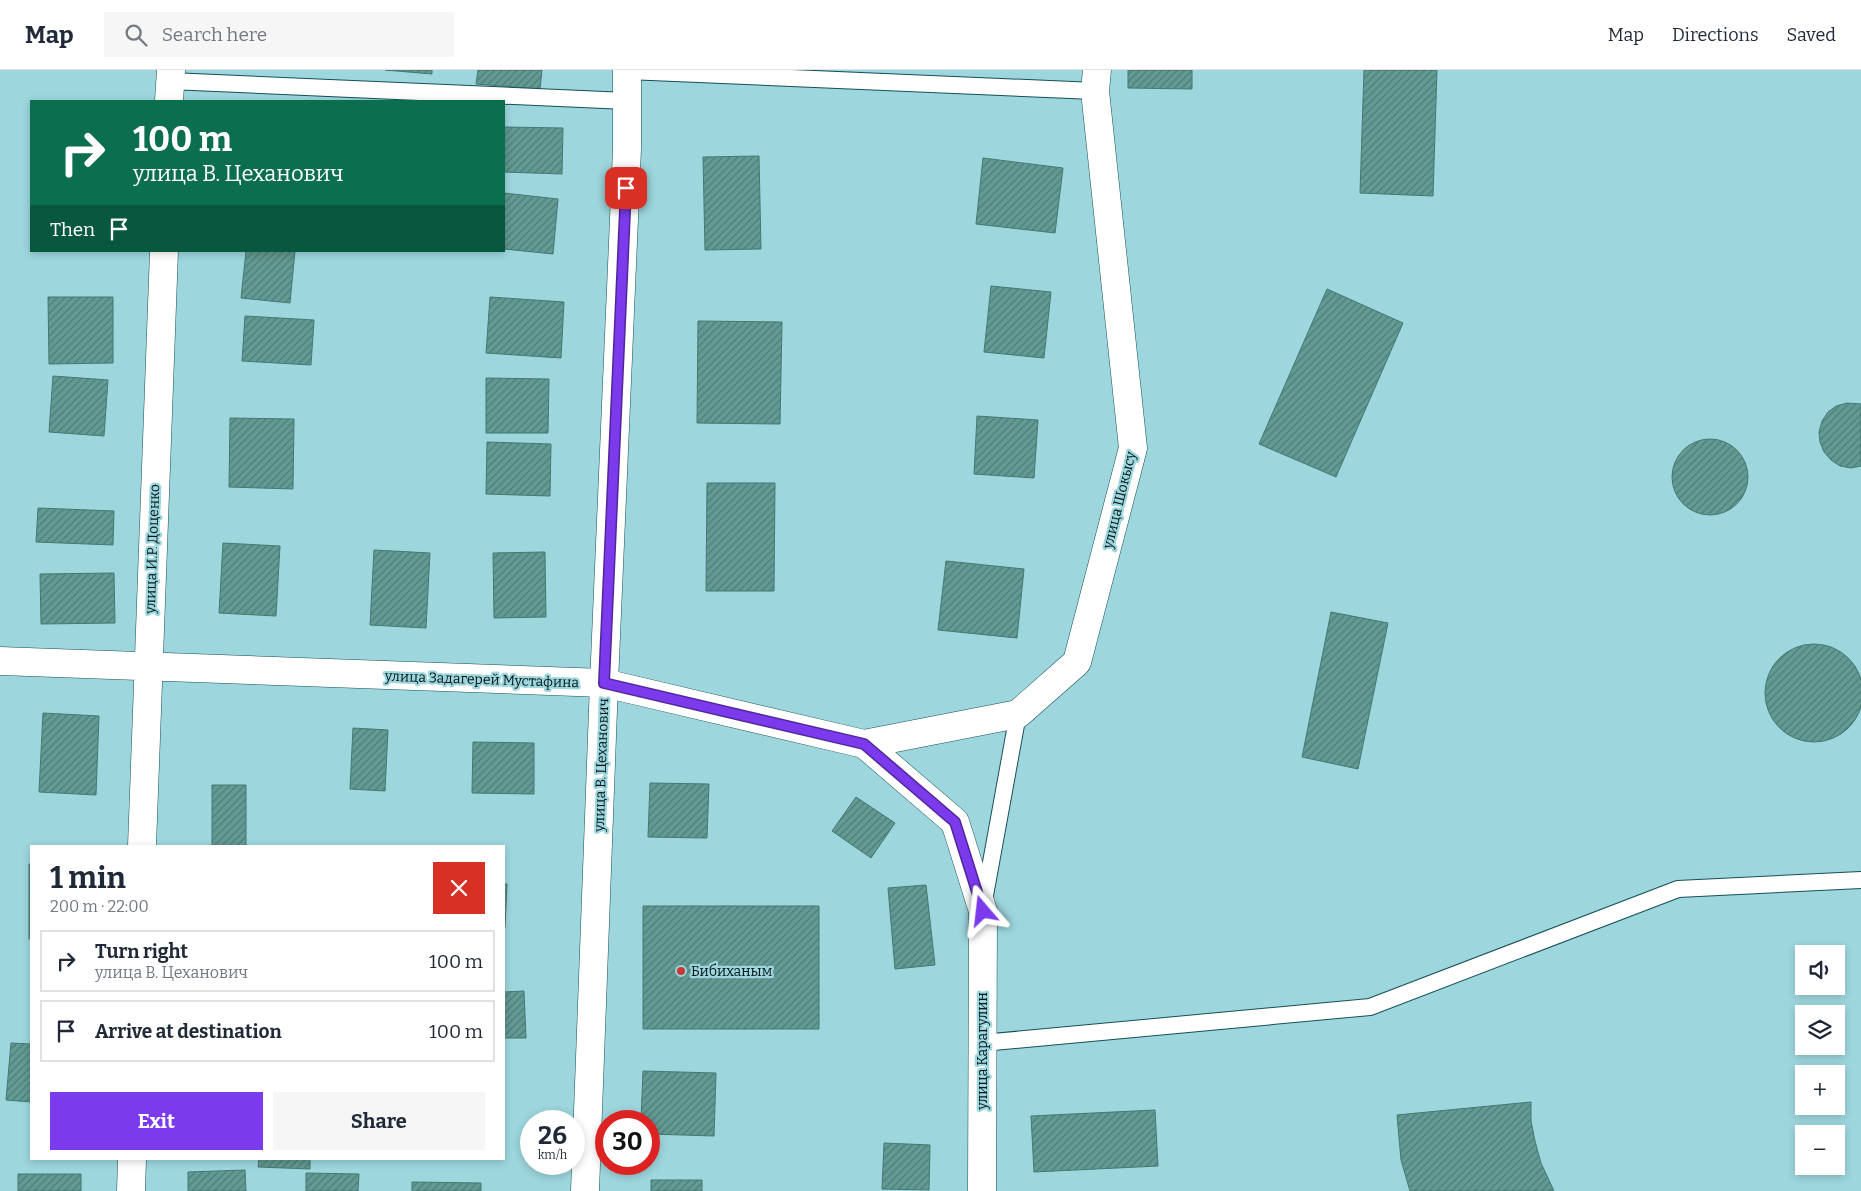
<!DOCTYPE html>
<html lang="en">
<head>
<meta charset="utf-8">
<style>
  body { margin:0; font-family:Bitter,serif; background:#f6f6f7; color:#1f2937; height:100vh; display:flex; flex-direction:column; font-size:19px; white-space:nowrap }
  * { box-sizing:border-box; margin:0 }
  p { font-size:16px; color:#747a83 }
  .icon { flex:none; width:28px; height:28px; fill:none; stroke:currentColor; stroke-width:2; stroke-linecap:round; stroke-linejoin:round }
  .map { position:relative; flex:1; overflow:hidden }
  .details { position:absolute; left:30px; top:775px; width:475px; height:315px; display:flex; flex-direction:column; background:#fff; border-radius:0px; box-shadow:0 2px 8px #0003 }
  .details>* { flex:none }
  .guide { position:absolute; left:30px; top:30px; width:475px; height:152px; border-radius:0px; box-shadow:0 2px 8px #0003; background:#0b6e4f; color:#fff; overflow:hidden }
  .tools { position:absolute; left:1795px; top:875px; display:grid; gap:10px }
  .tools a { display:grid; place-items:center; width:50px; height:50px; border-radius:0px; background:#fff; box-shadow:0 2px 8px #0003; font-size:25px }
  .speed { position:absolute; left:520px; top:1040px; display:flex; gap:10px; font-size:25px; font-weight:700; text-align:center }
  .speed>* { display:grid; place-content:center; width:65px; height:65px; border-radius:50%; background:#fff; box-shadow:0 2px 8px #0003; line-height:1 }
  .speed small { font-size:12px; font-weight:400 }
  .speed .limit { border:8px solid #d22; background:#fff; color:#111 }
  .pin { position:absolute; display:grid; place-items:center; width:42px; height:42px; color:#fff; margin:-21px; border-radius:10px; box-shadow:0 2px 8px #0006 }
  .me { position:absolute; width:55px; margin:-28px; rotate:343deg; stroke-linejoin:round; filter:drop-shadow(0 0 4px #0008) }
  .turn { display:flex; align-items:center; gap:18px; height:105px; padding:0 20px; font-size:22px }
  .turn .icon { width:65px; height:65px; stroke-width:2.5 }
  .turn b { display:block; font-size:35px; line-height:42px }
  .then { display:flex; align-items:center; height:48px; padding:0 20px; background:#0003; gap:10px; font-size:19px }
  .round { display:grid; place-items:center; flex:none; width:52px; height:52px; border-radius:0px; background:#f6f6f7 }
  .head { display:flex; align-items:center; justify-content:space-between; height:85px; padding:0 20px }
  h1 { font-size:30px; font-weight:700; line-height:38px }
  .action { display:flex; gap:10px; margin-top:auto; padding:10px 20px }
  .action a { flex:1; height:58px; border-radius:0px; background:#7c3aed; color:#fff; font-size:20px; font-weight:700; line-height:58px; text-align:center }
  .action a+a { background:#f6f6f7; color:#1f2937 }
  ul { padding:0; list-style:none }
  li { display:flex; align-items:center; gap:15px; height:62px; margin:0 10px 8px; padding:0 10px; border:2px solid #e0e1e3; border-radius:0px }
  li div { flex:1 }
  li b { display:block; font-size:19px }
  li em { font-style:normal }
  header { display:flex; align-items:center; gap:30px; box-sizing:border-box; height:70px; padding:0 25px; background:#fff; border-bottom:1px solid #e0e1e3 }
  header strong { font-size:24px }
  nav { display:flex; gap:28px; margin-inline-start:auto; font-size:18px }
  .search { width:350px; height:45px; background:#f6f6f7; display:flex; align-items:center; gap:12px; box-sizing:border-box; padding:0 18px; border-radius:0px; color:#747a83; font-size:19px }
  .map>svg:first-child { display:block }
</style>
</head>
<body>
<header>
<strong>Map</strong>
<div class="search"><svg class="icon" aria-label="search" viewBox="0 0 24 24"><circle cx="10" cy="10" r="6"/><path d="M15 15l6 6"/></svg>Search here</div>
<nav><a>Map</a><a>Directions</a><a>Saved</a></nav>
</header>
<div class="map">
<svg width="1861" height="1121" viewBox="0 0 1861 1121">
  <defs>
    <pattern id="building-hatch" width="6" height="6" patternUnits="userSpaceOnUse" patternTransform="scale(1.25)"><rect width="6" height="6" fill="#639a93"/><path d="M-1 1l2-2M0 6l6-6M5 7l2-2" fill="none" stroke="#4f7c77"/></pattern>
  </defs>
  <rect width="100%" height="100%" fill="#9dd6dd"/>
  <path fill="url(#building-hatch)" stroke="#437973" d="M385,0H432V4Z
    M478,0H542L540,19L476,14Z
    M1128,0H1192V19L1128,18Z
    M1364,0H1437L1433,126L1360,123Z
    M504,57L563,58L562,104L504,102Z
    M759,86L761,179L705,180L703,87Z
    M983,88L1063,98L1055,163L976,154Z
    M504,123L558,129L553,184L504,179Z
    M246,181H295L290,233L241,228Z
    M991,216L1051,222L1044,288L984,282Z
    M1327,219L1403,253L1336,407L1259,374Z
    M48,227H113V293L49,294Z
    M490,227L564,232L561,288L486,283Z
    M245,246L314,250L311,295L242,291Z
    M698,251L782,252L780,354L697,353Z
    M53,306L108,310L104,366L49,362Z
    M486,308L549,309L548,363H486Z
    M1847,333L1861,334V396L1851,398L1840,396L1831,390L1824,382L1820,372L1819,362L1822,351L1828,342L1836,336Z
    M977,346L1038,350L1034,408L974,404Z
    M230,348L294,349L293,419L229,417Z
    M1672 407a38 38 0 1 1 76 0a38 38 0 1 1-76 0Z
    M487,372L551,374L550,426L486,424Z
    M707,413H775L774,521H706Z
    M38,438L114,441L113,475L36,472Z
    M223,473L280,476L276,546L219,543Z
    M374,480L430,483L426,558L370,555Z
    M545,482L546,547L494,548L493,483Z
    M946,491L1024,499L1017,568L938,560Z
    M114,503L115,553L41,554L40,504Z
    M1331,542L1388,553L1358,699L1302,687Z
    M1765 623a49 49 0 1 1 98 0a49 49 0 1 1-98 0Z
    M43,643L99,646L96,725L39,722Z
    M353,658L388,660L385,721L350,719Z
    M473,672L534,673V724L472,723Z
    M650,713L709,714L707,768L648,767Z
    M212,715H246V776H212Z
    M856,727L895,753L871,788L832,761Z
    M29,794H31V869H29Z
    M504,814H507L505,858H504Z
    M926,815L935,895L895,899L888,818Z
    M643,836H819V959H643Z
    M524,921L526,968H504V922Z
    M11,973L31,974V1032L6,1030Z
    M643,1001L716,1003L714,1066L649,1064V1051H641Z
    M1531,1032V1051L1535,1071L1541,1093L1554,1121H1410L1401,1090L1397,1045Z
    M1155,1040L1158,1096L1034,1102L1031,1046Z
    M884,1073L930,1075L929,1120L882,1119Z
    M259,1089H310V1099L258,1097Z
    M245,1100L246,1121H188V1102Z
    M306,1103L359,1104L358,1121H306Z
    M18,1104H81V1121H18Z
    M651,1110H702V1121H651Z
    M412,1112L481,1113V1121H412Z"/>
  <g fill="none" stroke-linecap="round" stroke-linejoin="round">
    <defs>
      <path id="service" d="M627,1L1095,21
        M170,11L627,31
        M984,831L1018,644
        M982,973L1370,937L1678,819L1861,810"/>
      <path id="minor" d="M169,31L171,0
        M0,591L604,613L864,674L955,752L983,841L982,1121
        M864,674L1018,644L1077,592L1133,378L1095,21L1097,0
        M142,776L164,181
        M131,1121L132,1089
        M585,1121L604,613L627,79V0"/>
    </defs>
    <use href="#service" stroke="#155057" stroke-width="18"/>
    <use href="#minor" stroke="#155057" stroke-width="29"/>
    <use href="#service" stroke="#fff" stroke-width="16"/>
    <use href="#minor" stroke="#fff" stroke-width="28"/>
  </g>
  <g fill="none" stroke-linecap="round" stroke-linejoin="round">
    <defs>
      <path id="route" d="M626,118L604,613L864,674L955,752L983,841"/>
    </defs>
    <use href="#route" stroke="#51269a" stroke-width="12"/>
    <use href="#route" stroke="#7c3aed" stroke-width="9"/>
  </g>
  <circle fill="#c73836" stroke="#9dd6dd" stroke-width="2" cx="681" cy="901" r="5"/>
  <g text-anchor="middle" stroke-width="4.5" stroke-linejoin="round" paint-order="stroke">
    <g font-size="14" fill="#011518" stroke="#9dd6dd">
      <text transform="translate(1119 430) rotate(-76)" y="5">улица Шокысу</text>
      <text transform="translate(152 479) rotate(-88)" y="5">улица И.Р. Доценко</text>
      <text transform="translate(482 609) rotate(2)" y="5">улица Задагерей Мустафина</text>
      <text transform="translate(601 695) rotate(-88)" y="5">улица В. Цеханович</text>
      <text transform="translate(982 981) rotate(-90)" y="5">улица Карагулин</text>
    </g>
    <g font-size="14" fill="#011518" stroke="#9dd6dd" text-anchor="start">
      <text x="691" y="906">Бибиханым</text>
    </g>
  </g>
</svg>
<div class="tools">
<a><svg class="icon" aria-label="sound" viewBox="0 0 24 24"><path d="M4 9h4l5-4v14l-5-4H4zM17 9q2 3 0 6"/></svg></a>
<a><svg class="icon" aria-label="layers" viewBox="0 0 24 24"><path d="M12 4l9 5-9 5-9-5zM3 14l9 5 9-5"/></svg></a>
<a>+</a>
<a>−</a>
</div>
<div class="speed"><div>26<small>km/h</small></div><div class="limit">30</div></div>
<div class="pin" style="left:626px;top:118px;background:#d93025"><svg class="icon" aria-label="arrive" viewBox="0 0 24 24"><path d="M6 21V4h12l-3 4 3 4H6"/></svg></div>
<svg class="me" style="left:983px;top:841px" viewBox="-20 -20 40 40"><path d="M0-17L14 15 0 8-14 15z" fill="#7c3aed" stroke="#fff" stroke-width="4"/></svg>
<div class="guide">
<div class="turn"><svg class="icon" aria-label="right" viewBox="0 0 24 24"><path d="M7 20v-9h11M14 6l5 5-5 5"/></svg><div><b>100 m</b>улица В. Цеханович</div></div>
<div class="then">Then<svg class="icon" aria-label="arrive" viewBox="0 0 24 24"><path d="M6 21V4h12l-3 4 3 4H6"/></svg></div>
</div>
<section class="details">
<div class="head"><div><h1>1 min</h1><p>200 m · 22:00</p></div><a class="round" style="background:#d93025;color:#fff"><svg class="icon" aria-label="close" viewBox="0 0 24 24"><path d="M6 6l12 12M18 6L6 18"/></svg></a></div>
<ul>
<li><svg class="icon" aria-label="right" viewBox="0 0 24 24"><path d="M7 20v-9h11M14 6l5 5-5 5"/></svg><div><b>Turn right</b><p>улица В. Цеханович</p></div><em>100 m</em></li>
<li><svg class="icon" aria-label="arrive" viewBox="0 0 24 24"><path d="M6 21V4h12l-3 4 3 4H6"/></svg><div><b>Arrive at destination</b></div><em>100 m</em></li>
</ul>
<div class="action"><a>Exit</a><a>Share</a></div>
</section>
</div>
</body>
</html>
